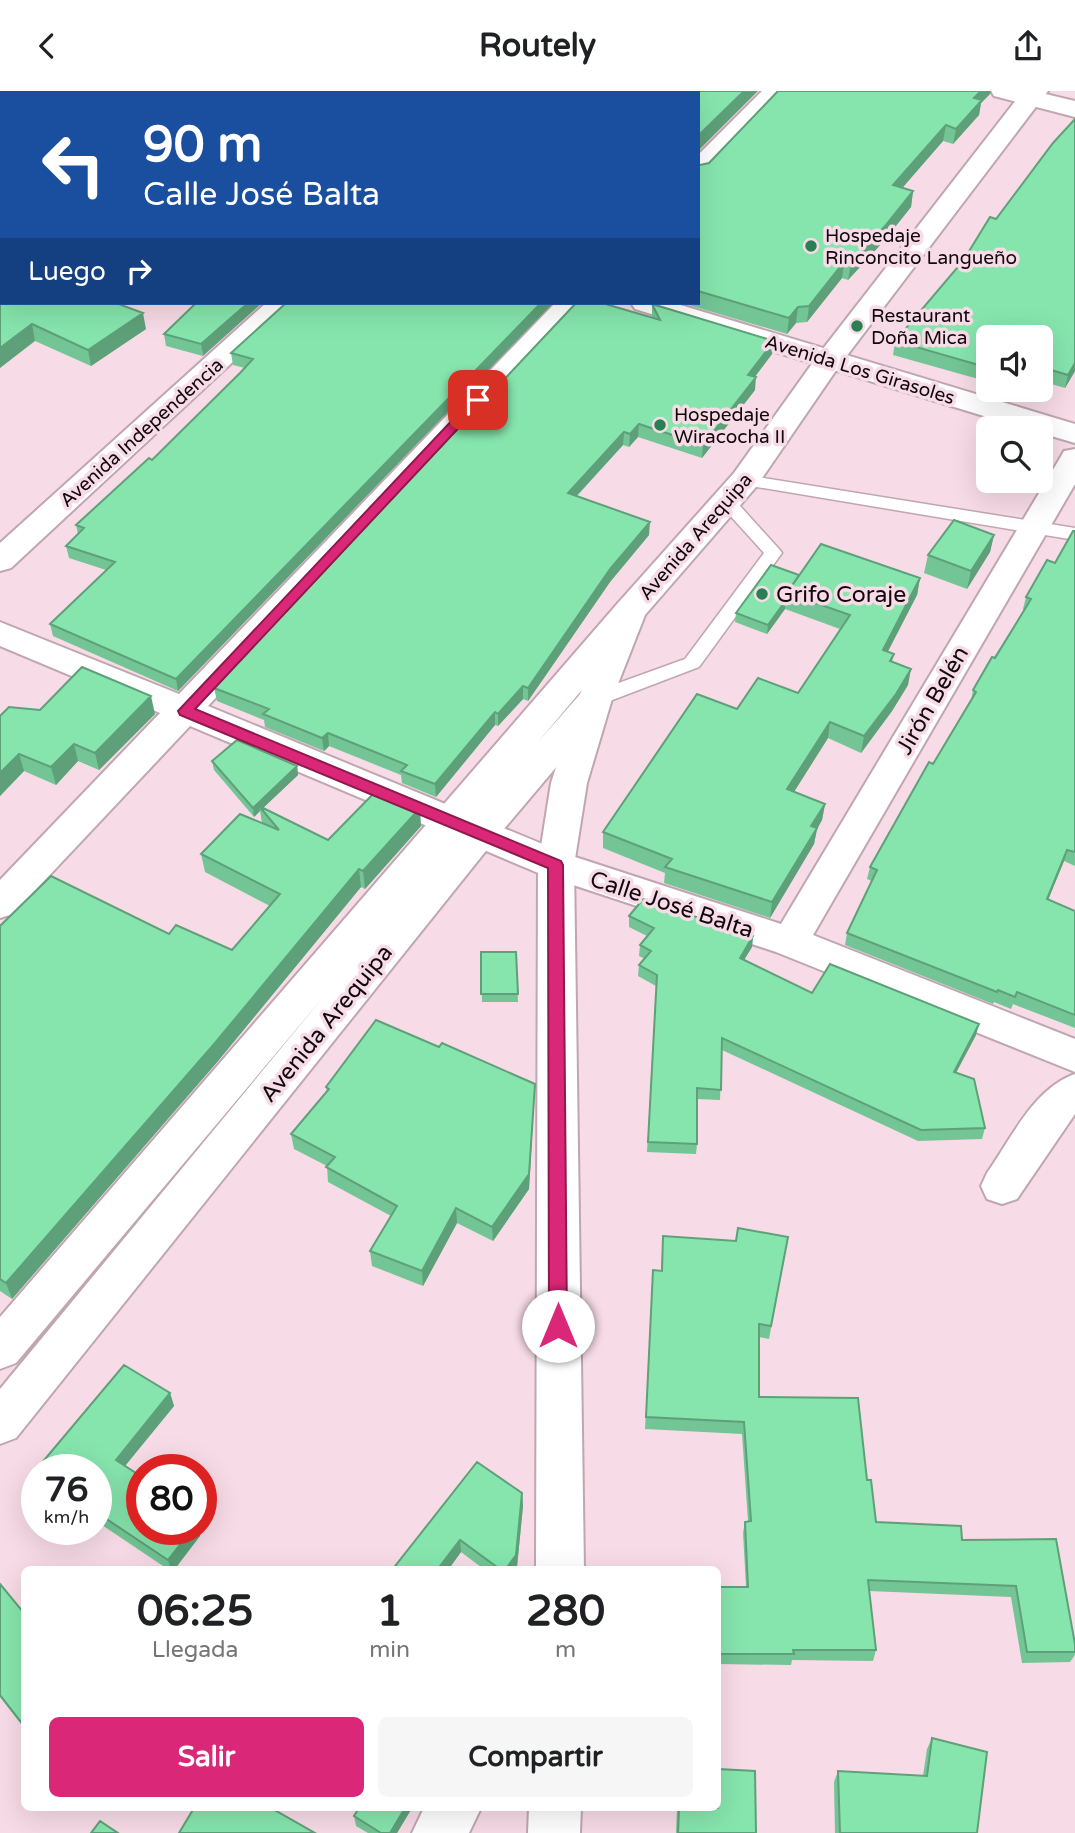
<!DOCTYPE html>
<html lang="es">
<head>
<meta charset="utf-8">
<style>
  body { margin:0; font-family:"Varela Round",sans-serif; background:#f6f6f6; color:#202124; height:100vh; display:flex; flex-direction:column; font-size:26px; white-space:nowrap }
  * { box-sizing:border-box; margin:0 }
  p { font-size:23px; color:#757577 }
  .icon { flex:none; width:38px; height:38px; fill:none; stroke:currentColor; stroke-width:2; stroke-linecap:round; stroke-linejoin:round }
  .map { position:relative; flex:1; overflow:hidden }
  .drawer { position:absolute; left:21px; top:1475px; width:700px; height:245px; display:flex; flex-direction:column; background:#fff; border-radius:10px; box-shadow:0 7px 28px #0002 }
  .drawer>* { flex:none }
  .banner { position:absolute; left:0px; top:0px; width:700px; height:214px; box-shadow:0 7px 28px #0002; background:#1a4fa0; color:#fff; overflow:hidden }
  .tools { position:absolute; left:976px; top:234px; display:grid; gap:14px }
  .tools a { display:grid; place-items:center; width:77px; height:77px; border-radius:10px; background:#fff; box-shadow:0 7px 28px #0002; font-size:35px }
  .speed { position:absolute; left:21px; top:1363px; display:flex; gap:14px; font-size:35px; font-weight:700; text-align:center }
  .speed>* { display:grid; place-content:center; width:91px; height:91px; border-radius:50%; background:#fff; box-shadow:0 7px 28px #0002; line-height:1 }
  .speed small { font-size:18px; font-weight:400 }
  .speed .limit { border:10px solid #d22; background:#fff; color:#111 }
  .pin { position:absolute; display:grid; place-items:center; width:60px; height:60px; color:#fff; margin:-30px; border-radius:14px; box-shadow:0 4px 10px #0006 }
  .me { position:absolute; width:77px; margin:-38px; rotate:0deg; stroke-linejoin:round; filter:drop-shadow(0 0 5px #0008) }
  .turn { display:flex; align-items:center; gap:24px; height:147px; padding:0 28px; font-size:32px }
  .turn .icon { width:91px; height:91px; stroke-width:2.5 }
  .turn b { display:block; font-size:49px; line-height:60px }
  .then { display:flex; align-items:center; height:66px; padding:0 28px; background:#0003; gap:14px; font-size:26px }
  .eta { display:flex; justify-content:space-evenly; align-items:center; height:119px; text-align:center }
  .eta b { font-size:42px; font-weight:800; line-height:49px }
  .button { display:flex; gap:14px; margin-top:auto; padding:14px 28px }
  .button a { flex:1; height:80px; border-radius:10px; background:#db2777; color:#fff; font-size:28px; font-weight:800; line-height:80px; text-align:center }
  .button a+a { background:#f6f6f6; color:#202124 }
  header { display:flex; justify-content:space-between; align-items:center; height:91px; padding:0 28px; background:#fff; font-size:32px; font-weight:800 }
  .map>svg:first-child { display:block }
</style>
</head>
<body>
<header><svg class="icon" aria-label="back" viewBox="0 0 24 24"><path d="M15 5l-7 7 7 7"/></svg>Routely<svg class="icon" aria-label="share" viewBox="0 0 24 24"><path d="M12 15V3M7 8l5-5 5 5M5 13v7h14v-7"/></svg></header>
<div class="map">
<svg width="1075" height="1742" viewBox="0 0 1075 1742">
  <rect width="100%" height="100%" fill="#f7dbe6"/>
  <g fill="none" stroke-linecap="round" stroke-linejoin="round">
    <defs>
      <path id="service" d="M745,384L1075,437V449L739,393L737,389Z
        M726,405L732,406L779,458L782,462L779,466L699,576L602,613H588L586,608L588,603L685,568L764,462L717,410Z"/>
      <path id="minor" d="M508,0H533L507,2Z
        M762,0H788L707,85L698,87V64Z
        M991,0H1033L1075,10V26L994,5Z
        M266,212H296L11,477L0,480V452Z
        M555,212H584L208,615L569,764L781,833L1060,367L1064,360L1075,358V393L813,844L1075,948V981L776,861L543,784L190,635L13,823L0,827V789L160,622L0,555V531L179,603Z
        M631,212H674L1075,333V352L1041,342V338H1026L635,218Z
        M1075,983V1023L1017,1108L1002,1113L987,1108L981,1095L987,1082C1011,1048 1033,998 1075,983Z
        M424,1717H481L469,1742H412Z"/>
      <path id="tertiary" d="M630,509L642,512L646,520L642,528L537,652L583,600L595,596L607,600L612,608L607,616L493,751L16,1347L0,1353V1298L325,904L16,1272L0,1278V1226L618,512Z"/>
      <path id="trunk" d="M1023,0H1048L839,275L756,396L645,524L612,608L587,692L574,774L584,1479H536L538,774L551,692L578,608L618,512L734,382L819,263Z
        M529,1717H581L580,1742H528Z"/>
    </defs>
    <use href="#service" stroke="#c0a6b0" stroke-width="3"/>
    <use href="#minor" stroke="#c0a6b0" stroke-width="4"/>
    <use href="#tertiary" stroke="#c0a6b0" stroke-width="4"/>
    <use href="#trunk" stroke="#c0a6b0" stroke-width="4"/>
    <use href="#service" fill="#fff" fill-rule="evenodd"/>
    <use href="#minor" fill="#fff" fill-rule="evenodd"/>
    <use href="#tertiary" fill="#fff" fill-rule="evenodd"/>
    <use href="#trunk" fill="#fff" fill-rule="evenodd"/>
  </g>
  <path fill="#73c595" d="M990,3L981,12L979,24L953,53L943,50L902,97L913,100L911,116L883,151L848,189L842,187L807,231L796,232L787,243L682,212H698V73L700,74Z
    M1075,28V280L1065,297L1041,290V247H989V291L893,264L895,250L963,170Z
    M0,185L146,238L91,275L35,250Z
    M196,212L203,265L166,255L164,243Z
    M286,212H553L178,600L53,545L50,533L106,479L69,467L66,455L78,443L76,434L152,369L245,277L233,274L231,262Z
    M652,213L774,250L772,263L755,286V299L702,367L638,346L629,356L623,354L577,405L649,444L610,491L528,610L523,608L498,635L495,634L436,706L402,692L401,684L329,655L324,660L265,636L264,629L217,610L214,597L652,227Z
    M1075,440V775L1064,770L1048,808L1075,820V937L1013,913L1011,918L994,911L993,913L845,854L847,842L872,790L867,788L870,776L933,673L971,610L973,599L1024,519L1023,518L1026,506L1055,472Z
    M994,444L990,461L967,498L924,482L928,464Z
    M799,484L920,487L917,504L887,561L894,563L892,571L908,594L892,620L861,662L828,647L794,701L825,713L822,729L817,738L814,753L770,827L664,792L665,782L603,757V741L737,618L798,602L840,538L785,518L767,543L735,531L736,522Z
    M40,619L155,623L99,679L78,670L56,694L24,680L0,705V625Z
    M212,670L297,675L298,684L263,717L328,749L421,735L365,798L361,796L218,970L12,1208L0,1200V835L169,843L232,859L270,815L205,781L201,763L262,732L260,720L254,726L214,679Z
    M629,825L753,845L752,856L744,869L812,902L976,944L956,982L985,1037L982,1048L918,1050L722,959L720,1009L697,1008V1053L696,1063L647,1061L656,895L638,885L639,874L645,868L639,865L640,854L647,845L629,836Z
    M481,861H516L518,911H482Z
    M439,956L535,993L529,1098L493,1150L457,1132L423,1195L372,1175L370,1160L391,1125L328,1091L327,1075L294,1058L291,1043L327,1001L326,996Z
    M663,1145L736,1150L788,1146L769,1248L759,1246V1306L867,1389L876,1431L962,1449L1056,1448L1075,1553V1564L1070,1571L1022,1572L1011,1506L869,1500L876,1559L873,1570L792,1569L791,1574L718,1573V1496H746L743,1442L745,1431L748,1430L742,1343L645,1338L653,1179L661,1180Z
    M170,1302L174,1315L125,1375L142,1438H198L200,1445L174,1479H169L96,1430V1379H37V1384L35,1380Z
    M522,1402L523,1415L517,1476L515,1479H485L461,1461L448,1479H392Z
    M0,1493L24,1522V1637L0,1606Z
    M932,1647L977,1742H835L834,1691L838,1680L923,1685L927,1658Z
    M359,1717H412L397,1742H368L356,1735L354,1725Z
    M677,1717H718L756,1742H676Z"/>
  <path fill="#5ea079" d="M482,0H500L498,2H480Z
    M744,0H758L698,60V45Z
    M981,0H991L990,3L981,12L979,24L953,53L956,38L974,7Z
    M946,34L943,50L891,110L893,94Z
    M913,100L911,116L883,151L848,189L851,173Z
    M844,171L842,187L807,231L809,215Z
    M248,212H262L203,265L201,253Z
    M541,212H553L178,600L176,588Z
    M798,216L796,232L787,243L789,227Z
    M143,222L146,238L91,275L88,259Z
    M32,233L35,250L0,277V257Z
    M774,250L772,263L747,296L748,284Z
    M1075,272V280L1065,297L1068,284Z
    M756,286L755,299L702,367L703,354Z
    M639,333L638,346L629,356L630,343Z
    M624,341L623,354L568,414V402Z
    M650,431L649,444L610,491L528,610V597L610,478Z
    M994,444L990,461L967,498L971,480Z
    M920,487L917,504L880,576L883,559Z
    M786,509L785,518L767,543L768,534Z
    M911,578L908,594L892,620L861,662L864,645Z
    M523,595V608L498,635V623Z
    M151,605L155,623L99,679L95,662Z
    M495,621V634L436,706L435,693Z
    M830,631L828,647L785,715L787,698Z
    M328,642L329,655L324,660L322,647Z
    M74,653L78,670L56,694L51,676Z
    M19,663L24,680L0,705V682Z
    M297,675L298,684L262,718L259,715L260,720L254,726L253,717Z
    M825,713L822,729L817,738L814,753L770,827L772,811L811,735Z
    M420,717L421,735L365,798L363,780Z
    M1067,759L1064,770L1044,819L1047,808Z
    M359,778L361,796L218,970L12,1208L6,1192Z
    M753,845L752,856L738,879L740,867Z
    M979,933L976,944L951,991L954,981Z
    M535,993L529,1098L493,1150L492,1136Z
    M456,1117L457,1132L423,1195L422,1180Z
    M170,1302L174,1315L120,1381L116,1369Z
    M522,1402L523,1415L517,1476L515,1479H505Z
    M192,1438H198L200,1445L174,1479H171L168,1469Z
    M460,1449L461,1461L448,1479H437Z
    M405,1717H412L397,1742H390Z"/>
  <path fill="#86e5ad" stroke="#5ea079" stroke-width="2" d="M187,0H482L480,2H184Z
    M580,0H744L698,45V2H578Z
    M778,0H981L974,7L982,9L956,38L946,34L893,94L913,100L885,135L851,173L844,171L809,215L798,216L789,227L698,200V73L700,74L709,72Z
    M1075,28V272L1068,284L1041,276V247H989V277L895,250L963,170L990,126L996,128L1053,52Z
    M2,184V212H116L143,222L88,259L32,233L0,257V185Z
    M196,212H248L201,253L164,243Z
    M286,212H541L176,588L50,533L115,471L66,455L84,437L76,434L149,367L152,369L240,282L253,268L231,262Z
    M576,212H602L660,229L652,213L774,250L748,284L756,286L703,354L639,333L630,343L624,341L568,402L650,431L610,478L528,597L523,595L498,623L495,621L435,693L401,680L407,674L328,642L322,647L263,623L269,618L214,597Z
    M954,429L994,444L971,480L928,464Z
    M1073,440H1075V761L1067,759L1047,808L1075,820V924L1017,901L1015,906L998,899L997,901L847,842L877,779L870,776L929,671L933,673L976,601L973,599L992,566L995,567L1031,508L1026,506L1047,469L1055,472Z
    M821,453L920,487L883,559L894,563L890,570L911,578L896,603L864,645L830,631L787,698L825,713L811,735L817,737L772,811L665,776L672,768L603,741L697,603L737,618L758,587L798,602L850,524L787,502Z
    M771,474L799,484L787,502L786,509L768,534L736,522Z
    M82,576L151,605L95,662L74,653L51,676L19,663L0,682V625L9,616L40,619Z
    M237,649L297,675L253,717L212,670Z
    M377,699L420,717L363,780L359,778L215,952L6,1192L0,1188V835L51,785L169,843L176,834L232,859L280,803L201,763L240,723L279,739L259,715L328,749Z
    M643,808L753,845L740,867L812,902L830,873L979,933L954,981L974,988L985,1037L921,1039L722,947L721,999L697,997V1053L648,1051L657,884L639,874L651,860L640,854L654,837L629,825Z
    M481,861H516L518,903H481Z
    M376,929L439,956L442,952L535,993L529,1083L492,1136L456,1117L422,1180L370,1160L397,1115L326,1076L335,1066L291,1043L329,998L326,996Z
    M738,1137L788,1146L771,1235L759,1233V1306L858,1307L867,1389H871L876,1431L961,1435L962,1449L1056,1448L1075,1553V1561H1027L1016,1495L868,1489L876,1559H793L794,1563H718V1496H748L745,1431L751,1430L744,1331L646,1326L653,1179L662,1180L663,1145L736,1150Z
    M124,1274L170,1302L116,1369L142,1386V1438H192L168,1469L96,1421V1379H37V1381L35,1380Z
    M477,1371L522,1402L516,1464L505,1479H501L460,1449L437,1479H392Z
    M0,1493L24,1522V1628L21,1631L0,1604Z
    M932,1647L987,1661L977,1742H840L838,1680L927,1685Z
    M718,1678L755,1680L756,1742H678L679,1717H718Z
    M194,1717H271L315,1742H179Z
    M359,1717H405L390,1742H381L354,1725Z
    M100,1730L118,1742H91Z"/>
  <path fill="#db2777" stroke="#8e194d" stroke-width="2" d="M478,305L484,309L483,311L195,618L561,770L563,774L567,1235L565,1241L558,1243L552,1241L549,1235L548,777L180,624L178,620L474,306Z"/>
  <g fill="#2b8053" stroke="#f7dbe6" stroke-width="2.5">
    <circle cx="811" cy="155" r="7"/>
    <circle cx="857" cy="235" r="7"/>
    <circle cx="660" cy="334" r="7"/>
    <circle cx="762" cy="503" r="7"/>
  </g>
  <g text-anchor="middle" stroke-width="7" stroke-linejoin="round" paint-order="stroke">
    <g font-size="19" fill="#11080c" stroke="#f7dbe6" text-anchor="start">
      <text x="825" y="151">Hospedaje<tspan x="825" dy="22">Rinconcito Langueño</tspan></text>
      <text x="871" y="231">Restaurant<tspan x="871" dy="22">Doña Mica</tspan></text>
      <text x="674" y="330">Hospedaje<tspan x="674" dy="22">Wiracocha II</tspan></text>
    </g>
    <g font-size="19" fill="#11080c" stroke="#f7dbe6">
      <text transform="translate(860 278) rotate(17)" y="7">Avenida Los Girasoles</text>
      <text transform="translate(141 341) rotate(-42)" y="7">Avenida Independencia</text>
      <text transform="translate(695 445) rotate(-49)" y="7">Avenida Arequipa</text>
    </g>
    <g font-size="23" fill="#11080c" stroke="#f7dbe6" text-anchor="start">
      <text x="776" y="511">Grifo Coraje</text>
    </g>
    <g font-size="23" fill="#11080c" stroke="#f7dbe6">
      <text transform="translate(932 609) rotate(-60)" y="8">Jirón Belén</text>
      <text transform="translate(672 813) rotate(18)" y="8">Calle José Balta</text>
      <text transform="translate(326 932) rotate(-51)" y="8">Avenida Arequipa</text>
    </g>
  </g>
</svg>
<div class="tools">
<a><svg class="icon" aria-label="sound" viewBox="0 0 24 24"><path d="M4 9h4l5-4v14l-5-4H4zM17 9q2 3 0 6"/></svg></a>
<a><svg class="icon" aria-label="search" viewBox="0 0 24 24"><circle cx="10" cy="10" r="6"/><path d="M15 15l6 6"/></svg></a>
</div>
<div class="speed"><div>76<small>km/h</small></div><div class="limit">80</div></div>
<div class="pin" style="left:478px;top:309px;background:#d93025"><svg class="icon" aria-label="arrive" viewBox="0 0 24 24"><path d="M6 21V4h12l-3 4 3 4H6"/></svg></div>
<svg class="me" style="left:558px;top:1235px" viewBox="-20 -20 40 40"><circle r="19" fill="#fff"/><path d="M0-13L10 11 0 6-10 11z" fill="#db2777"/></svg>
<div class="banner">
<div class="turn"><svg class="icon" aria-label="left" viewBox="0 0 24 24"><path d="M17 20v-9H6M10 6l-5 5 5 5"/></svg><div><b>90 m</b>Calle José Balta</div></div>
<div class="then">Luego<svg class="icon" aria-label="right" viewBox="0 0 24 24"><path d="M7 20v-9h11M14 6l5 5-5 5"/></svg></div>
</div>
<section class="drawer">
<div class="eta">
<div><b>06:25</b><p>Llegada</p></div>
<div><b>1</b><p>min</p></div>
<div><b>280</b><p>m</p></div>
</div>
<div class="button"><a>Salir</a><a>Compartir</a></div>
</section>
</div>
</body>
</html>
